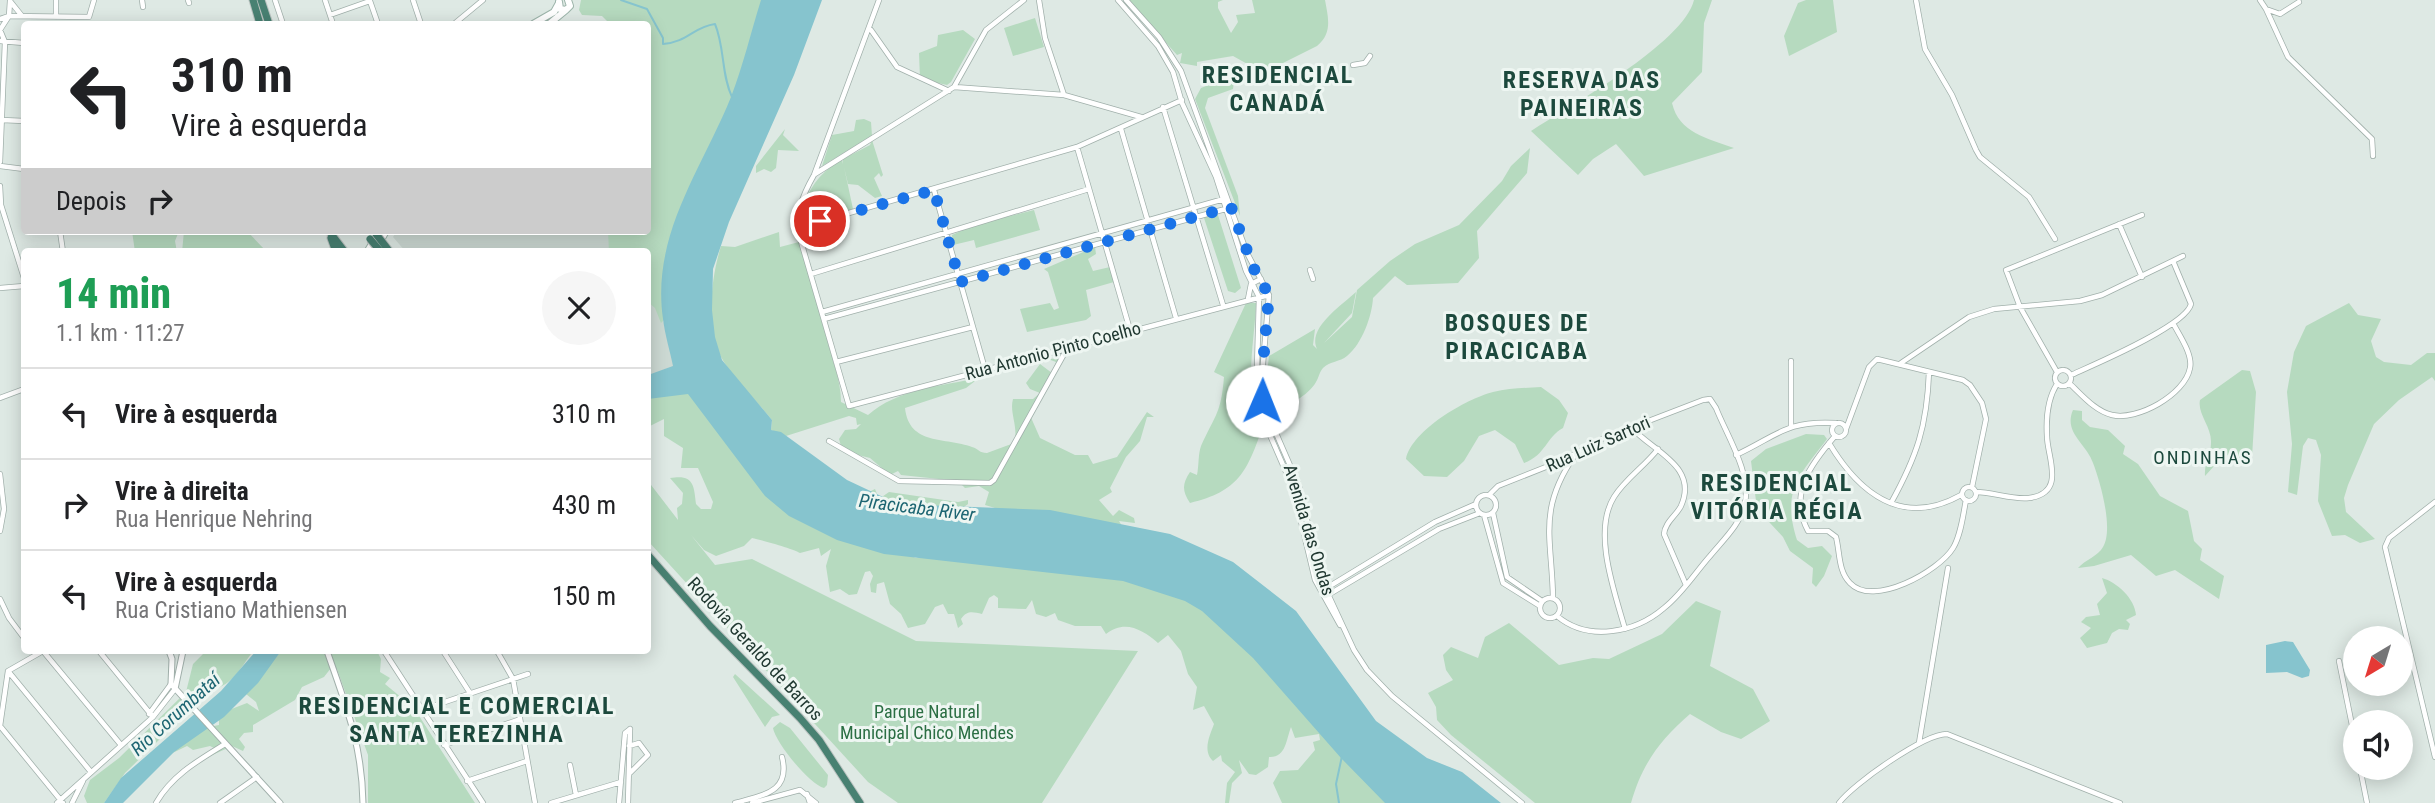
<!DOCTYPE html>
<html lang="pt">
<head>
<meta charset="utf-8">
<style>
  body { margin:0; font-family:"Roboto Condensed",sans-serif; background:#f6f6f6; color:#202124; height:100vh; display:flex; flex-direction:column; font-size:26px; white-space:nowrap }
  * { box-sizing:border-box; margin:0 }
  p { font-size:23px; color:#757577 }
  .icon { flex:none; width:38px; height:38px; fill:none; stroke:currentColor; stroke-width:2; stroke-linecap:round; stroke-linejoin:round }
  .map { position:relative; flex:1; overflow:hidden }
  .details { position:absolute; left:21px; top:248px; width:630px; height:406px; display:flex; flex-direction:column; background:#fff; border-radius:7px; box-shadow:0 4px 18px #0003 }
  .details>* { flex:none }
  .hud { position:absolute; left:21px; top:21px; width:630px; height:214px; border-radius:7px; box-shadow:0 4px 18px #0003; background:#fff; color:#202124; overflow:hidden }
  .needle { width:46px; rotate:218deg }
  .tools { position:absolute; left:2343px; top:626px; display:grid; gap:14px }
  .tools a { display:grid; place-items:center; width:70px; height:70px; border-radius:50%; background:#fff; box-shadow:0 4px 18px #0003; font-size:35px }
  .pin { position:absolute; display:grid; place-items:center; width:60px; height:60px; color:#fff; margin:-30px; border:4px solid #fff; border-radius:50%; box-shadow:0 2px 7px #0007 }
  .me { position:absolute; width:77px; margin:-38px; rotate:1deg; stroke-linejoin:round; filter:drop-shadow(0 0 5px #0008) }
  .turn { display:flex; align-items:center; gap:24px; height:147px; padding:0 35px; font-size:32px }
  .turn .icon { width:91px; height:91px; stroke-width:2.5 }
  .turn b { display:block; font-size:49px; line-height:60px }
  .then { display:flex; align-items:center; height:66px; padding:0 35px; background:#0003; gap:14px; font-size:26px }
  .round { display:grid; place-items:center; flex:none; width:74px; height:74px; border-radius:37px; background:#f6f6f6 }
  .head { display:flex; align-items:center; justify-content:space-between; height:119px; padding:0 35px }
  h1 { font-size:42px; font-weight:800; line-height:52px; color:#1e9e55 }
  ul { padding:0; list-style:none }
  li { display:flex; align-items:center; gap:21px; height:91px; padding:0 35px; border-top:2px solid #e0e0e0 }
  li div { flex:1 }
  li b { display:block; font-size:26px }
  li em { font-style:normal }
  .map>svg:first-child { display:block }
</style>
</head>
<body>
<div class="map">
<svg width="2435" height="803" viewBox="0 0 2435 803">
  <rect width="100%" height="100%" fill="#dee9e4"/>
  <path fill="#ccd9d3" d="M397,231H614L615,252H406L393,237Z
    M648,272L662,279L663,319L674,367L648,375Z"/>
  <path fill="#b6dabf" d="M581,0H766L665,319L661,323L655,308L648,302V252H609L608,231H648V24H610L602,16L582,15L579,10Z
    M1128,0H1223L1218,2V8L1231,33L1238,22L1236,15L1255,13L1252,0H1325C1328,17 1333,33 1317,46L1267,71H1260L1233,56L1197,62V66L1180,63L1182,53L1177,55Z
    M1694,0H1712L1704,23L1702,72L1672,103C1679,133 1707,138 1734,148L1644,176L1616,144L1593,159L1578,175L1531,131C1568,107 1684,43 1694,0Z
    M1806,0H1833L1837,32L1789,56L1784,36L1798,3Z
    M1035,18L1044,47L1013,56L1004,28Z
    M963,30L975,39L951,82L947,85L920,79L919,53L937,46L938,35Z
    M1229,77L1234,81L1233,89L1208,98L1205,108L1238,196L1240,216L1195,99L1201,88Z
    M864,119L871,122L872,136L822,166L832,135L854,131L856,120Z
    M785,129L783,135L799,151L778,150L776,168L771,172L764,169L756,173V166Z
    M872,140L883,175L881,177L879,173L874,178L882,196L875,198L858,185L848,184L844,167L853,209L802,221L800,216C808,189 818,174 842,159L843,164V159L870,145Z
    M1530,148L1527,173L1477,231L1479,258L1458,283L1407,285L1395,276L1373,298C1372,316 1362,344 1347,356C1340,362 1330,361 1323,368C1319,373 1319,377 1316,382C1309,395 1286,408 1272,411L1265,391L1269,356L1315,329L1313,345L1317,349C1307,328 1341,306 1356,292L1352,313L1324,343L1352,317L1357,290L1390,261L1415,244L1459,225L1502,181L1511,166Z
    M1034,210L1040,230L976,248L974,240L953,245L952,235L974,225Z
    M1207,213L1218,215L1241,288L1235,293L1228,291L1204,218Z
    M132,231H179L175,241L177,252H135Z
    M184,231H247L265,250L270,252H182Z
    M779,232L780,247L799,242L827,339C832,359 841,380 841,402L868,415C898,389 940,386 979,378L966,388L905,408C909,446 946,437 972,447C979,449 979,453 987,453L1014,443C1019,427 1009,413 1013,399H1033L1040,393L1030,389L1026,383L1040,364L1052,373L1056,362L1048,359L1063,358L1029,413L1040,438L1075,455H1088L1093,464L1117,457L1147,412L1154,417H1147L1140,441L1126,457L1110,488L1112,492L1099,500L1113,516L1119,510L1134,518L1135,523L1119,521L1122,526L995,508L985,505L989,492L979,486L965,488L958,481L901,475L898,471L890,475L870,458L854,454L841,446L839,439L845,430L856,429L861,424L857,425L856,418L849,416L786,436L771,430L772,420C757,401 737,383 724,362C704,332 711,278 721,246L735,247Z
    M1095,247L1096,254L1088,259L1093,271L1110,267L1114,282L1086,290L1091,316L1086,320L1027,332L1020,309L1050,303L1054,310L1059,308L1048,272L1044,269Z
    M1246,303H1256C1255,341 1242,391 1263,426C1247,472 1239,491 1190,503C1182,491 1182,484 1190,472L1197,475C1199,466 1198,454 1201,446C1215,415 1221,414 1224,377L1214,372Z
    M2349,303L2358,315L2381,319L2371,341L2376,357L2384,362L2411,365L2427,353H2435V381L2432,377L2399,400L2374,424L2348,485L2344,498L2346,512L2375,539L2360,543L2345,535L2332,536L2318,501L2321,455L2316,440L2308,438L2303,446L2297,495L2288,492L2292,444L2287,392L2294,352L2306,326Z
    M2242,370L2250,371L2256,392L2252,457L2246,462L2225,454L2205,476C2204,462 2211,455 2211,443C2212,427 2197,414 2200,400Z
    M1541,387L1559,400L1568,413L1563,428C1546,437 1546,455 1524,463L1515,444L1495,430L1479,436L1464,461L1447,477L1424,476L1406,459C1412,430 1466,399 1493,392C1509,388 1525,388 1541,387Z
    M688,392L897,550L916,558L937,554L1018,564L1025,569L1028,563L1115,572L1210,607L1399,803H1282L1273,783L1280,771L1298,770L1315,750L1313,742L1320,740L1319,734L1295,738L1291,727C1286,740 1286,758 1269,757L1268,767L1256,775L1249,774L1239,760L1242,773L1232,783L1229,803H1225L1227,783L1235,772L1222,761L1221,755L1213,761C1202,751 1210,735 1214,724L1204,706L1193,710L1197,687L1188,674L1181,651L1168,635L1158,643C1143,630 1125,619 1106,634L1101,626H1075L1058,620L1055,613L1046,617L1036,614L1032,600L1026,609L998,608V598L994,595L989,598L982,614C973,612 967,610 961,619L963,624L958,628L954,614H948L943,604L935,607L925,624L908,628L901,614L890,604L884,582L877,584L876,593L871,592L870,584L873,576L870,571L865,572L857,594L849,595L840,589L830,592L826,566L831,549L821,556L819,548L800,553C794,549 761,540 752,538L744,546L716,556L704,550L691,535L715,565L752,559L916,641L1138,651L1042,803H898L868,782L648,541V481L678,520L677,508L682,504L683,493L670,478C693,474 694,484 696,504L701,509H711L713,502L698,468H681L683,448L664,436V419L648,427V395Z
    M2073,410L2082,411V420L2090,427L2108,430L2125,446L2123,454L2138,464L2160,496L2188,511L2194,541L2202,549L2200,560L2224,576L2219,599L2175,570L2156,576L2131,555L2094,566L2078,568C2085,560 2098,556 2103,547C2114,529 2100,481 2093,463C2087,444 2063,433 2073,410Z
    M1806,434L1824,435L1827,439C1800,475 1781,490 1797,540L1808,548L1822,546L1832,556L1824,576L1816,587L1812,583L1813,568L1790,551L1783,537L1757,509L1751,461L1766,449Z
    M875,489L879,499L889,492L958,502L968,500V504C949,521 870,515 857,491L867,493Z
    M2102,578C2117,582 2135,599 2136,615L2126,620L2130,624L2128,630L2119,629L2112,633L2107,643L2087,648L2080,638L2091,628L2081,622L2086,617L2100,615L2097,604L2107,593Z
    M1696,601L1721,611L1710,666L1753,689L1770,721L1741,739L1721,732L1690,714C1660,740 1642,764 1631,803H1535L1451,735L1437,720L1436,707L1428,693L1453,680L1446,670L1443,655L1451,647L1478,658L1485,637L1509,623L1559,665L1593,658L1609,659L1662,634Z
    M206,651H253C240,669 231,688 208,690L207,698L195,705L125,773L104,803H87L84,796L90,780L119,758L186,692L193,664Z
    M281,651H377L381,659L380,672L390,678L385,684L414,708L475,803H368V755L337,669L331,668L324,677L302,687L295,700L253,725V732L244,733L239,739L245,747L243,751L232,746L206,758L214,748L210,746L193,750L187,746L156,761L204,728L219,725V719L229,710L247,703L259,711L256,702L246,694Z
    M735,674L780,715L772,717L765,727L733,677Z
    M780,722L790,728L828,775L827,785L824,788C810,785 775,742 773,728Z"/>
  <path fill="#86c4ce" d="M761,0H822L794,75L729,222L713,269L712,310L715,337L722,360L772,420L771,430L781,432L847,480L898,504L1050,510L1170,534L1233,562L1296,611L1376,721L1427,758L1462,772L1501,803H1385L1341,758L1253,658L1202,611L1185,601L1123,581L884,554L837,540L789,516L765,496L688,394L648,399V375L673,366C670,351 665,335 663,319C651,235 701,171 731,97C743,66 751,32 761,0Z
    M2285,641L2293,642L2310,670L2309,676L2302,678L2287,672L2266,673V645Z
    M256,651H281L258,683L224,717L174,752L123,803H104L121,778L221,691Z"/>
  <g fill="none" stroke-linecap="round" stroke-linejoin="round">
    <path stroke="#86c4ce" stroke-width="2" d="M621,0L647,9L663,38V44C688,42 693,27 715,24C725,48 721,74 732,97
      M1339,803L1336,784L1342,756"/>
    <defs>
      <path id="minor" d="M142,0L143,7
        M188,0L189,3
        M275,0L283,24
        M325,0L333,24
        M413,0L421,24
        M879,0L814,175C802,196 795,214 800,238L849,406L1269,295
        M1039,0L1045,38L1064,95
        M1118,0L1158,46L1173,72L1182,103L1216,177L1246,271L1259,297L1256,403L1293,488L1315,580L1340,625
        M1126,0L1159,37L1181,71L1247,253L1269,295L1261,386L1262,401L1299,486L1321,579L1354,650L1367,670L1392,696L1522,803
        M1916,0L1925,49L1952,95L1976,150L1980,157L2029,197L2055,239
        M2260,0L2266,9L2280,14L2299,2
        M370,1L378,24
        M2266,9L2288,57L2372,139L2373,156
        M330,15L370,1
        M56,17V0
        M0,19L9,16L89,17L94,0
        M454,24L483,0
        M871,30L897,67L949,91
        M0,41L24,43
        M1353,65L1365,63L1370,56
        M954,87L986,30L1024,0
        M1163,107L1223,305
        M2,120L24,121
        M1121,129L1176,318
        M1077,147L1130,330
        M0,162L5,42L0,30L9,16L10,1L22,16
        M0,166L24,169
        M815,174L954,87L1064,95L1141,117
        M0,186L1,205L24,278
        M934,190L985,369
        M2119,224L2142,277
        M797,228L1077,147L1182,100
        M60,231L63,252
        M1310,270L1313,279
        M811,274L1089,189
        M0,288L24,286
        M1248,299L1251,284L1261,279
        M822,312L1224,199
        M824,319L1229,208
        M836,362L973,327
        M1901,363L1969,317L1994,309L2080,301L2102,295L2183,256
        M2055 378a8 8 0 1 1 16 0a8 8 0 1 1-16 0Z
        M2057,372L2020,307L2006,270L2142,215
        M2071,375C2093,365 2186,326 2191,304L2173,261
        M2069,383C2082,395 2095,411 2112,415C2137,421 2185,395 2190,368C2193,354 2179,335 2173,323
        M0,398L24,389
        M1832 430a7 7 0 1 1 14 0a7 7 0 1 1-14 0Z
        M1791,426V361
        M1632,428C1652,451 1699,466 1681,506C1676,516 1665,522 1664,534L1686,585
        M1846,429L1869,367L1877,359L1963,380L1970,385L1982,403L1986,419L1972,487
        M1835,436C1811,464 1788,493 1808,531H1828L1836,537C1840,552 1838,571 1850,583C1873,608 1939,571 1953,548C1961,535 1963,515 1966,500
        M829,441L899,481L990,483L994,480L1068,347
        M1829,443C1859,493 1902,528 1961,495
        M1736,455C1777,436 1786,420 1836,423
        M0,474L4,509L0,531
        M1962 494a7 7 0 1 1 14 0a7 7 0 1 1-14 0Z
        M1976,492C1993,492 2012,500 2029,498C2067,493 2047,457 2047,436C2046,419 2048,398 2057,384
        M1476 505a10 10 0 1 1 20 0a10 10 0 1 1-20 0Z
        M1489,495L1498,486L1566,459L1599,440L1703,400L1710,399L1716,408C1727,436 1751,472 1745,503C1741,524 1723,540 1710,556C1695,573 1682,594 1664,608C1635,633 1588,642 1557,616
        M2435,502L2389,538L2385,547L2435,757
        M1891,503C1917,456 1927,426 1929,372
        M1493,513L1507,577L1542,601
        M1484,515L1503,583L1540,606
        M1325,589L1435,522L1476,504
        M1328,595L1439,529L1480,513
        M1540 608a10 10 0 1 1 20 0a10 10 0 1 1-20 0Z
        M1553,598C1552,538 1537,510 1575,455
        M0,599L9,618L24,638
        M1625,629C1615,593 1592,532 1614,497C1625,479 1645,466 1658,449
        M43,651L121,745
        M99,651L153,717
        M384,651L483,803
        M443,651L470,693
        M497,651L513,679L535,803
        M2339,661L2356,745
        M8,671L91,772
        M421,710L528,674
        M149,714L171,684
        M0,726L63,803
        M0,726L8,671L43,651
        M1919,743L1948,568
        M444,745L518,720
        M629,746L639,743L648,755L630,773
        M570,765L576,795
        M2360,768L2367,803
        M467,781L527,761
        M807,794L810,803
        M57,803L153,717L175,689
        M72,803L83,781
        M156,803C172,775 199,760 225,744
        M220,803L257,777
        M551,803L621,782
        M619,803L625,733L630,729
        M628,803L630,729
        M735,803C762,795 791,793 782,757
        M752,803L800,790L816,803
        M1839,803C1853,784 1924,734 1947,734L2120,803"/>
      <path id="tertiary" d="M169,651L172,659L171,684L280,803
        M327,651C346,706 362,744 363,803
        M175,689L183,651"/>
      <path id="secondary" d="M559,2L560,9L566,10L570,6L568,0
        M533,24L554,12L559,3
        M549,24L566,10
        M367,252L380,231
        M374,252L386,231"/>
      <path id="trunk" d="M253,0L260,24
        M261,0L269,24
        M329,231L345,252
        M331,238L336,252
        M648,555L710,626L800,718L819,740L860,803"/>
    </defs>
    <use href="#minor" stroke="#a1b0ab" stroke-width="6"/>
    <use href="#tertiary" stroke="#a1b0ab" stroke-width="7"/>
    <use href="#secondary" stroke="#9db5ab" stroke-width="8"/>
    <use href="#trunk" stroke="#bcc3c1" stroke-width="9"/>
    <use href="#minor" stroke="#fff" stroke-width="4.5"/>
    <use href="#tertiary" stroke="#fff" stroke-width="5"/>
    <use href="#secondary" stroke="#fff" stroke-width="6"/>
    <use href="#trunk" stroke="#488172" stroke-width="7"/>
    <defs>
      <path id="trunk-bridge" d="M376,234L390,252
        M370,239L381,252"/>
    </defs>
    <use href="#trunk-bridge" stroke="#bcc3c1" stroke-width="9" stroke-linecap="butt"/>
    <use href="#trunk-bridge" stroke="#488172" stroke-width="7"/>
  </g>
  <g fill="none" stroke-linecap="round" stroke-linejoin="round">
    <path stroke="#1a73e8" stroke-width="12" stroke-dasharray="0 21.6" d="M820,221L934,190L960,282L1231,207L1253,267L1269,295L1261,386L1262,401"/>
  </g>
  <g text-anchor="middle" stroke-width="6" stroke-linejoin="round" paint-order="stroke">
    <g font-size="18" fill="#203831" stroke="#eef6f2">
      <text transform="translate(1053 351) rotate(-15)" y="6">Rua Antonio Pinto Coelho</text>
      <text transform="translate(1598 444) rotate(-24)" y="6">Rua Luiz Sartori</text>
      <text transform="translate(1309 530) rotate(73)" y="6">Avenida das Ondas</text>
      <text transform="translate(755 649) rotate(47)" y="6">Rodovia Geraldo de Barros</text>
    </g>
    <g font-size="18" fill="#2b6e43" stroke="#eef6f2">
      <text x="927" y="718">Parque Natural<tspan x="927" dy="21">Municipal Chico Mendes</tspan></text>
    </g>
    <g font-size="19" letter-spacing="2" fill="#1c493d" stroke="#eef6f2">
      <text x="2203" y="464">ONDINHAS</text>
    </g>
    <g font-size="19" font-style="italic" fill="#1c6572" stroke="#eef6f2">
      <text transform="translate(917 507) rotate(7)" y="7">Piracicaba River</text>
      <text transform="translate(175 714) rotate(-42)" y="7">Rio Corumbataí</text>
    </g>
    <g font-size="24" font-weight="bold" letter-spacing="2" fill="#1c493d" stroke="#eef6f2">
      <text x="1278" y="83">RESIDENCIAL<tspan x="1278" dy="28">CANADÁ</tspan></text>
      <text x="1582" y="88">RESERVA DAS<tspan x="1582" dy="28">PAINEIRAS</tspan></text>
      <text x="1517" y="331">BOSQUES DE<tspan x="1517" dy="28">PIRACICABA</tspan></text>
      <text x="1777" y="491">RESIDENCIAL<tspan x="1777" dy="28">VITÓRIA RÉGIA</tspan></text>
      <text x="457" y="714">RESIDENCIAL E COMERCIAL<tspan x="457" dy="28">SANTA TEREZINHA</tspan></text>
    </g>
  </g>
</svg>
<div class="tools">
<a><svg class="needle" viewBox="-14 -14 28 28"><path d="M0-13l5 13h-10z" fill="#e53935"/><path d="M0 13l5-13h-10z" fill="#757577"/></svg></a>
<a><svg class="icon" aria-label="sound" viewBox="0 0 24 24"><path d="M4 9h4l5-4v14l-5-4H4zM17 9q2 3 0 6"/></svg></a>
</div>
<div class="pin" style="left:820px;top:221px;background:#d93025"><svg class="icon" aria-label="arrive" viewBox="0 0 24 24"><path d="M6 21V4h12l-3 4 3 4H6"/></svg></div>
<svg class="me" style="left:1262px;top:401px" viewBox="-20 -20 40 40"><circle r="19" fill="#fff"/><path d="M0-13L10 11 0 6-10 11z" fill="#1a73e8"/></svg>
<div class="hud">
<div class="turn"><svg class="icon" aria-label="left" viewBox="0 0 24 24"><path d="M17 20v-9H6M10 6l-5 5 5 5"/></svg><div><b>310 m</b>Vire à esquerda</div></div>
<div class="then">Depois<svg class="icon" aria-label="right" viewBox="0 0 24 24"><path d="M7 20v-9h11M14 6l5 5-5 5"/></svg></div>
</div>
<section class="details">
<div class="head"><div><h1>14 min</h1><p>1.1 km · 11:27</p></div><a class="round"><svg class="icon" aria-label="close" viewBox="0 0 24 24"><path d="M6 6l12 12M18 6L6 18"/></svg></a></div>
<ul>
<li><svg class="icon" aria-label="left" viewBox="0 0 24 24"><path d="M17 20v-9H6M10 6l-5 5 5 5"/></svg><div><b>Vire à esquerda</b></div><em>310 m</em></li>
<li><svg class="icon" aria-label="right" viewBox="0 0 24 24"><path d="M7 20v-9h11M14 6l5 5-5 5"/></svg><div><b>Vire à direita</b><p>Rua Henrique Nehring</p></div><em>430 m</em></li>
<li><svg class="icon" aria-label="left" viewBox="0 0 24 24"><path d="M17 20v-9H6M10 6l-5 5 5 5"/></svg><div><b>Vire à esquerda</b><p>Rua Cristiano Mathiensen</p></div><em>150 m</em></li>
</ul>
</section>
</div>
</body>
</html>
